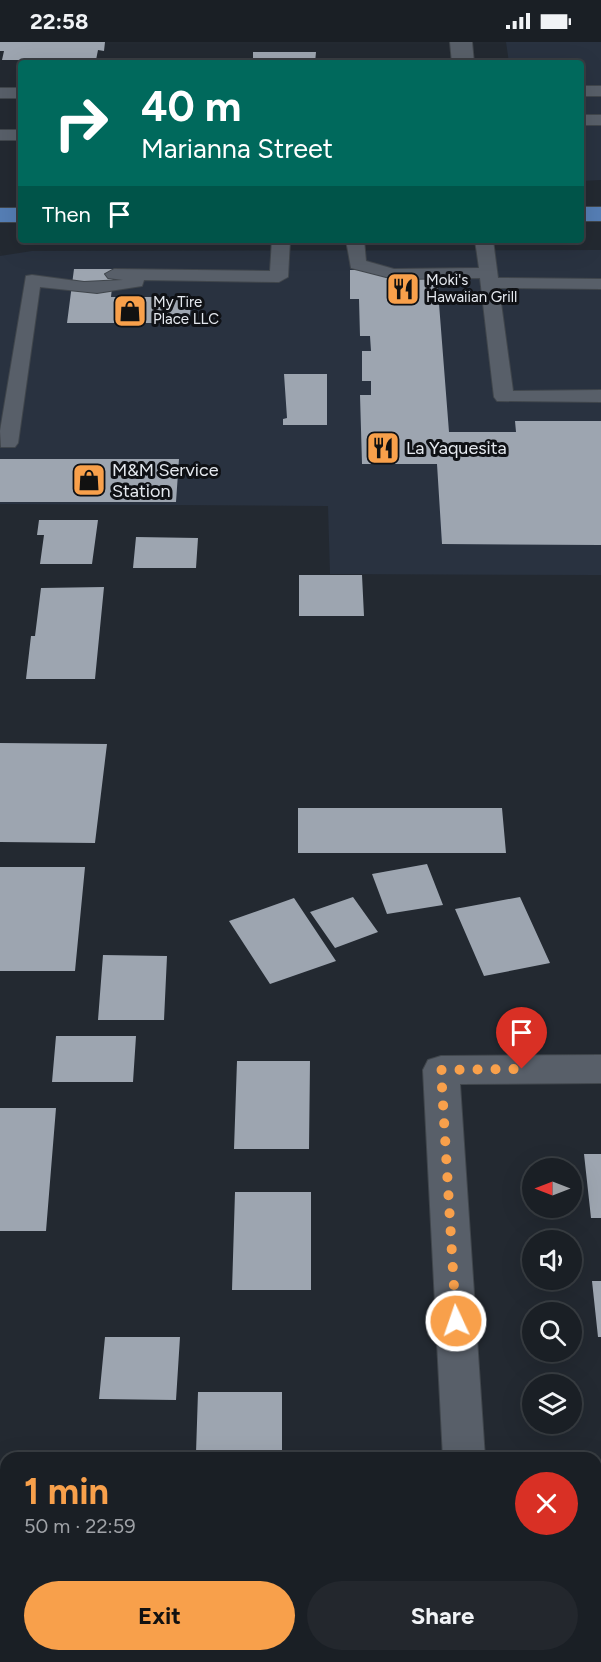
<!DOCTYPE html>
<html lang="en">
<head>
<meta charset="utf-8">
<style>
  body { margin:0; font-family:Figtree,sans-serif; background:#23272d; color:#f1f3f6; height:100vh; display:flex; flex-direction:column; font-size:22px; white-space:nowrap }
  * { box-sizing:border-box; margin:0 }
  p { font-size:20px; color:#9fa2a7 }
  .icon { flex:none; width:33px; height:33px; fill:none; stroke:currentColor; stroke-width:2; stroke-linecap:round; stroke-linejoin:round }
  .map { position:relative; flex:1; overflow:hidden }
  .side { position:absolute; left:0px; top:1410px; width:602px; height:210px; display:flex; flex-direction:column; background:#1a1f25; border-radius:18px 18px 0 0; box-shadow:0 6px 24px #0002,0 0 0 2px #383d42 }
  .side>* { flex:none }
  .top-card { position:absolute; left:18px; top:18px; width:566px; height:183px; border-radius:6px; box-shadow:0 6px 24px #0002,0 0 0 2px #383d42; background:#00695c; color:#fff; overflow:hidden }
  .needle { width:39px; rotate:270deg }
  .tools { position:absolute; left:522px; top:1116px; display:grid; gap:12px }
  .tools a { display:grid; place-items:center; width:60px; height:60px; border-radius:50%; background:#1a1f25; box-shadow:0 6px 24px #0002,0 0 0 2px #383d42; font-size:30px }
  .pin { position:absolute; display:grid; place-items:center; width:51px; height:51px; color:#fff; margin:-62px -26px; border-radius:50% 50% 50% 0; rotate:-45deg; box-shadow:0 0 6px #0007 }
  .pin .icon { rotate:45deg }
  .me { position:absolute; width:66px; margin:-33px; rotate:357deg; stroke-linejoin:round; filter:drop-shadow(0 0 4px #0008) }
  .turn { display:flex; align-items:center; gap:21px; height:126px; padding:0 24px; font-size:27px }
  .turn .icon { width:78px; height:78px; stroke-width:2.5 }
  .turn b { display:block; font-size:42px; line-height:51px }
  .then { display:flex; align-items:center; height:57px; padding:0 24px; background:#0003; gap:12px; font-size:22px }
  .round { display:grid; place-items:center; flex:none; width:63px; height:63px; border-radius:32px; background:#23272d }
  .overview { display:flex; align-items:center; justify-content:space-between; height:102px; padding:0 24px }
  h1 { font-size:36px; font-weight:700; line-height:45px; color:#f8a04b }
  .button { display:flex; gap:12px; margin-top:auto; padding:12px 24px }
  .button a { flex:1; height:69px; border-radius:36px; background:#f8a04b; color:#111; font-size:24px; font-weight:700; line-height:69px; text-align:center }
  .button a+a { background:#23272d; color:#f1f3f6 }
  .status { display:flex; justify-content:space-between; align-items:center; height:42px; padding:0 30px; background:#1a1f25; direction:ltr }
  .status svg { height:16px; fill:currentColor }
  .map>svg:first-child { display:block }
</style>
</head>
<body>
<div class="status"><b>22:58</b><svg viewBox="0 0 49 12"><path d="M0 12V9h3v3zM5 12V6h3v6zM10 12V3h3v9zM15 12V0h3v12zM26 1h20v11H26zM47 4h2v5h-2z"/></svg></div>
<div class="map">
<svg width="601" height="1620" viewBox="0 0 601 1620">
  <rect width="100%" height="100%" fill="#232931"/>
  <path fill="#293240" d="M506,0H601V138L581,139L580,21H509Z
    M601,208V533L330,532L328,464L0,462V214L32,209Z"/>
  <path fill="#9da5b0" d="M0,0H105L104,9L98,8L96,18H86L85,21H23V18H2L4,9H0Z
    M253,10H316L315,21H253Z
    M74,227H114L111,255H192L189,281H67Z
    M350,228H390L437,236L449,390H516L515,379H601V503L442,502L437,422H362L360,353H371V339H362V309H371L370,294H360L359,257H350Z
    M284,332H327V383H283V377L287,376Z
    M0,417H179L176,460H0Z
    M39,478H98L92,522H40L44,493H37Z
    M136,495L198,496L196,526H133Z
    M299,533H362L364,574H299Z
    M104,545L95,637H26L31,594H35L41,546Z
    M0,701L107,702L95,801L0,800Z
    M298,766H502L506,811H298Z
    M427,822L443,863L387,872L372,832Z
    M0,825H85L75,929H0Z
    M353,855L378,890L335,906L310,870Z
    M520,855L550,921L484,934L455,867Z
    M294,856L336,919L270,942L229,879Z
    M103,913L167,914L164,978H98Z
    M56,994H136L133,1040H52Z
    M237,1019H310L309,1107H234Z
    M0,1066H56L46,1189H0Z
    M584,1112H601V1176H591Z
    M235,1150H311V1248H232Z
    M592,1239H601V1295H598Z
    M105,1295H180L176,1358L99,1357Z
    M198,1350H282V1410H291V1416H177V1411H196Z
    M216,1614H319V1620H216Z"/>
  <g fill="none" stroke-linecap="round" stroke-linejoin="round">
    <defs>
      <path id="service" d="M580,44H601V54H580Z
        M0,46H21V56H0Z
        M580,73H601V83H580Z
        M0,88H21V98H0Z
        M272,198H290L288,235L279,240L144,238L142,244L97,251L40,245L18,401L15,405H1L0,389L26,234L32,233L84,240L123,238L108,236L105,232L114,227L270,229Z
        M346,198H364L366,219L394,227L479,226L475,198H493L498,236L601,237V247L499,246L513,349L601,348V360L497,359L494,355L480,236L394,237L351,226Z"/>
      <path id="minor" d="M601,1013V1041L460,1042L485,1416H443L423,1028L428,1018L441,1014Z
        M454,1614H498L499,1620H455Z"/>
      <path id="tertiary" d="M450,0H472L474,21H452Z"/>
      <path id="primary" d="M580,165H601V179H580Z
        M0,166H21V180H0Z"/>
    </defs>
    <use href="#service" stroke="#40464c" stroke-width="2"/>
    <use href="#minor" stroke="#40464c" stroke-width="2"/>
    <use href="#tertiary" stroke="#40464c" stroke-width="2"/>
    <use href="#primary" stroke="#40464c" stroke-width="2"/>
    <use href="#service" fill="#585f69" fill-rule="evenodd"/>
    <use href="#minor" fill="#585f69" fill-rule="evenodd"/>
    <use href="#tertiary" fill="#585f69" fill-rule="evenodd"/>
    <use href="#primary" fill="#557eb5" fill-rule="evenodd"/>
  </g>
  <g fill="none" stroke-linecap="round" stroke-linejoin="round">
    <path stroke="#f8a04b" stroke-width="10" stroke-dasharray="0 18" d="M456,1279L441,1028L522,1027"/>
  </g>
  <defs>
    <symbol id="restaurant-square" viewBox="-11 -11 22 22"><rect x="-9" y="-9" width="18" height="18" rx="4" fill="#f8a04b" stroke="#0f1115"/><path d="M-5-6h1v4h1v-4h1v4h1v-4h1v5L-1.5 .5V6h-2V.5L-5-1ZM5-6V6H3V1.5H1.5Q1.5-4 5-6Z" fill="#111"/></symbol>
    <symbol id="shop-square" viewBox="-11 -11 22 22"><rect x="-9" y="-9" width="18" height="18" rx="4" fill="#f8a04b" stroke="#0f1115"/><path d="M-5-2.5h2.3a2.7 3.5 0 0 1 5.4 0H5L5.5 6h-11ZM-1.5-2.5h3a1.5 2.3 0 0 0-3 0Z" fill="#111"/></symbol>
  </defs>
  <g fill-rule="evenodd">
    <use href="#restaurant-square" x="384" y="228" width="38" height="38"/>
    <use href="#shop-square" x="111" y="250" width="38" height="38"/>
    <use href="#restaurant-square" x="364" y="387" width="38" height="38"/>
    <use href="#shop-square" x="70" y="419" width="38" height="38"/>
  </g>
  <g text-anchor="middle" stroke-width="6" stroke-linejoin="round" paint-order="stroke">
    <g font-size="15" fill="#e5e9ef" stroke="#0f1115" text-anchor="start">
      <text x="426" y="243">Moki's<tspan x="426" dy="17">Hawaiian Grill</tspan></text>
      <text x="153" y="265">My Tire<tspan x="153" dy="17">Place LLC</tspan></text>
    </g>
    <g font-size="18" fill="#e5e9ef" stroke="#0f1115" text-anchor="start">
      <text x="406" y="412">La Yaquesita</text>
      <text x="112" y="434">M&amp;M Service<tspan x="112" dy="21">Station</tspan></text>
    </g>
  </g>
</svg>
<div class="tools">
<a><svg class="needle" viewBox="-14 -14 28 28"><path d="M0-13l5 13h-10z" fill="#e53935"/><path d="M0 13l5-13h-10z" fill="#9fa2a7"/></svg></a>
<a><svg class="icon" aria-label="sound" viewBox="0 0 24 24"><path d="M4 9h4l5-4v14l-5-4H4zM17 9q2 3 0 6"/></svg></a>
<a><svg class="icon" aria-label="search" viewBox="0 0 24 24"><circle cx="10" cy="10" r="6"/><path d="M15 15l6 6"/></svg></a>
<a><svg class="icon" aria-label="layers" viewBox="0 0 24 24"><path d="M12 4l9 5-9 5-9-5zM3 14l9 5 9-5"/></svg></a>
</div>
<div class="pin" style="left:522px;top:1027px;background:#d93025"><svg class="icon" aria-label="arrive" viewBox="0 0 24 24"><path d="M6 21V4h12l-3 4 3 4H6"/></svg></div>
<svg class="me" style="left:456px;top:1279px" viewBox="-20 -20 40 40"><circle r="17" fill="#f8a04b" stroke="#fff" stroke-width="3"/><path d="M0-11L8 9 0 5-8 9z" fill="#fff"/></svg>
<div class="top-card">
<div class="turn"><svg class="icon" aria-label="right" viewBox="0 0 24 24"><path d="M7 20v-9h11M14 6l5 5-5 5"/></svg><div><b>40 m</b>Marianna Street</div></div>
<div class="then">Then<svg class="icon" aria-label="arrive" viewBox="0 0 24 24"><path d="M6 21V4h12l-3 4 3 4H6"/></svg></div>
</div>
<section class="side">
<div class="overview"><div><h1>1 min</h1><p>50 m · 22:59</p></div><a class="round" style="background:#d93025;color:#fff"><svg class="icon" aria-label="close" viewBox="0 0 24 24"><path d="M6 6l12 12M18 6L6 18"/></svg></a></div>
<div class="button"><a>Exit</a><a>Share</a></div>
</section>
</div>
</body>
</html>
